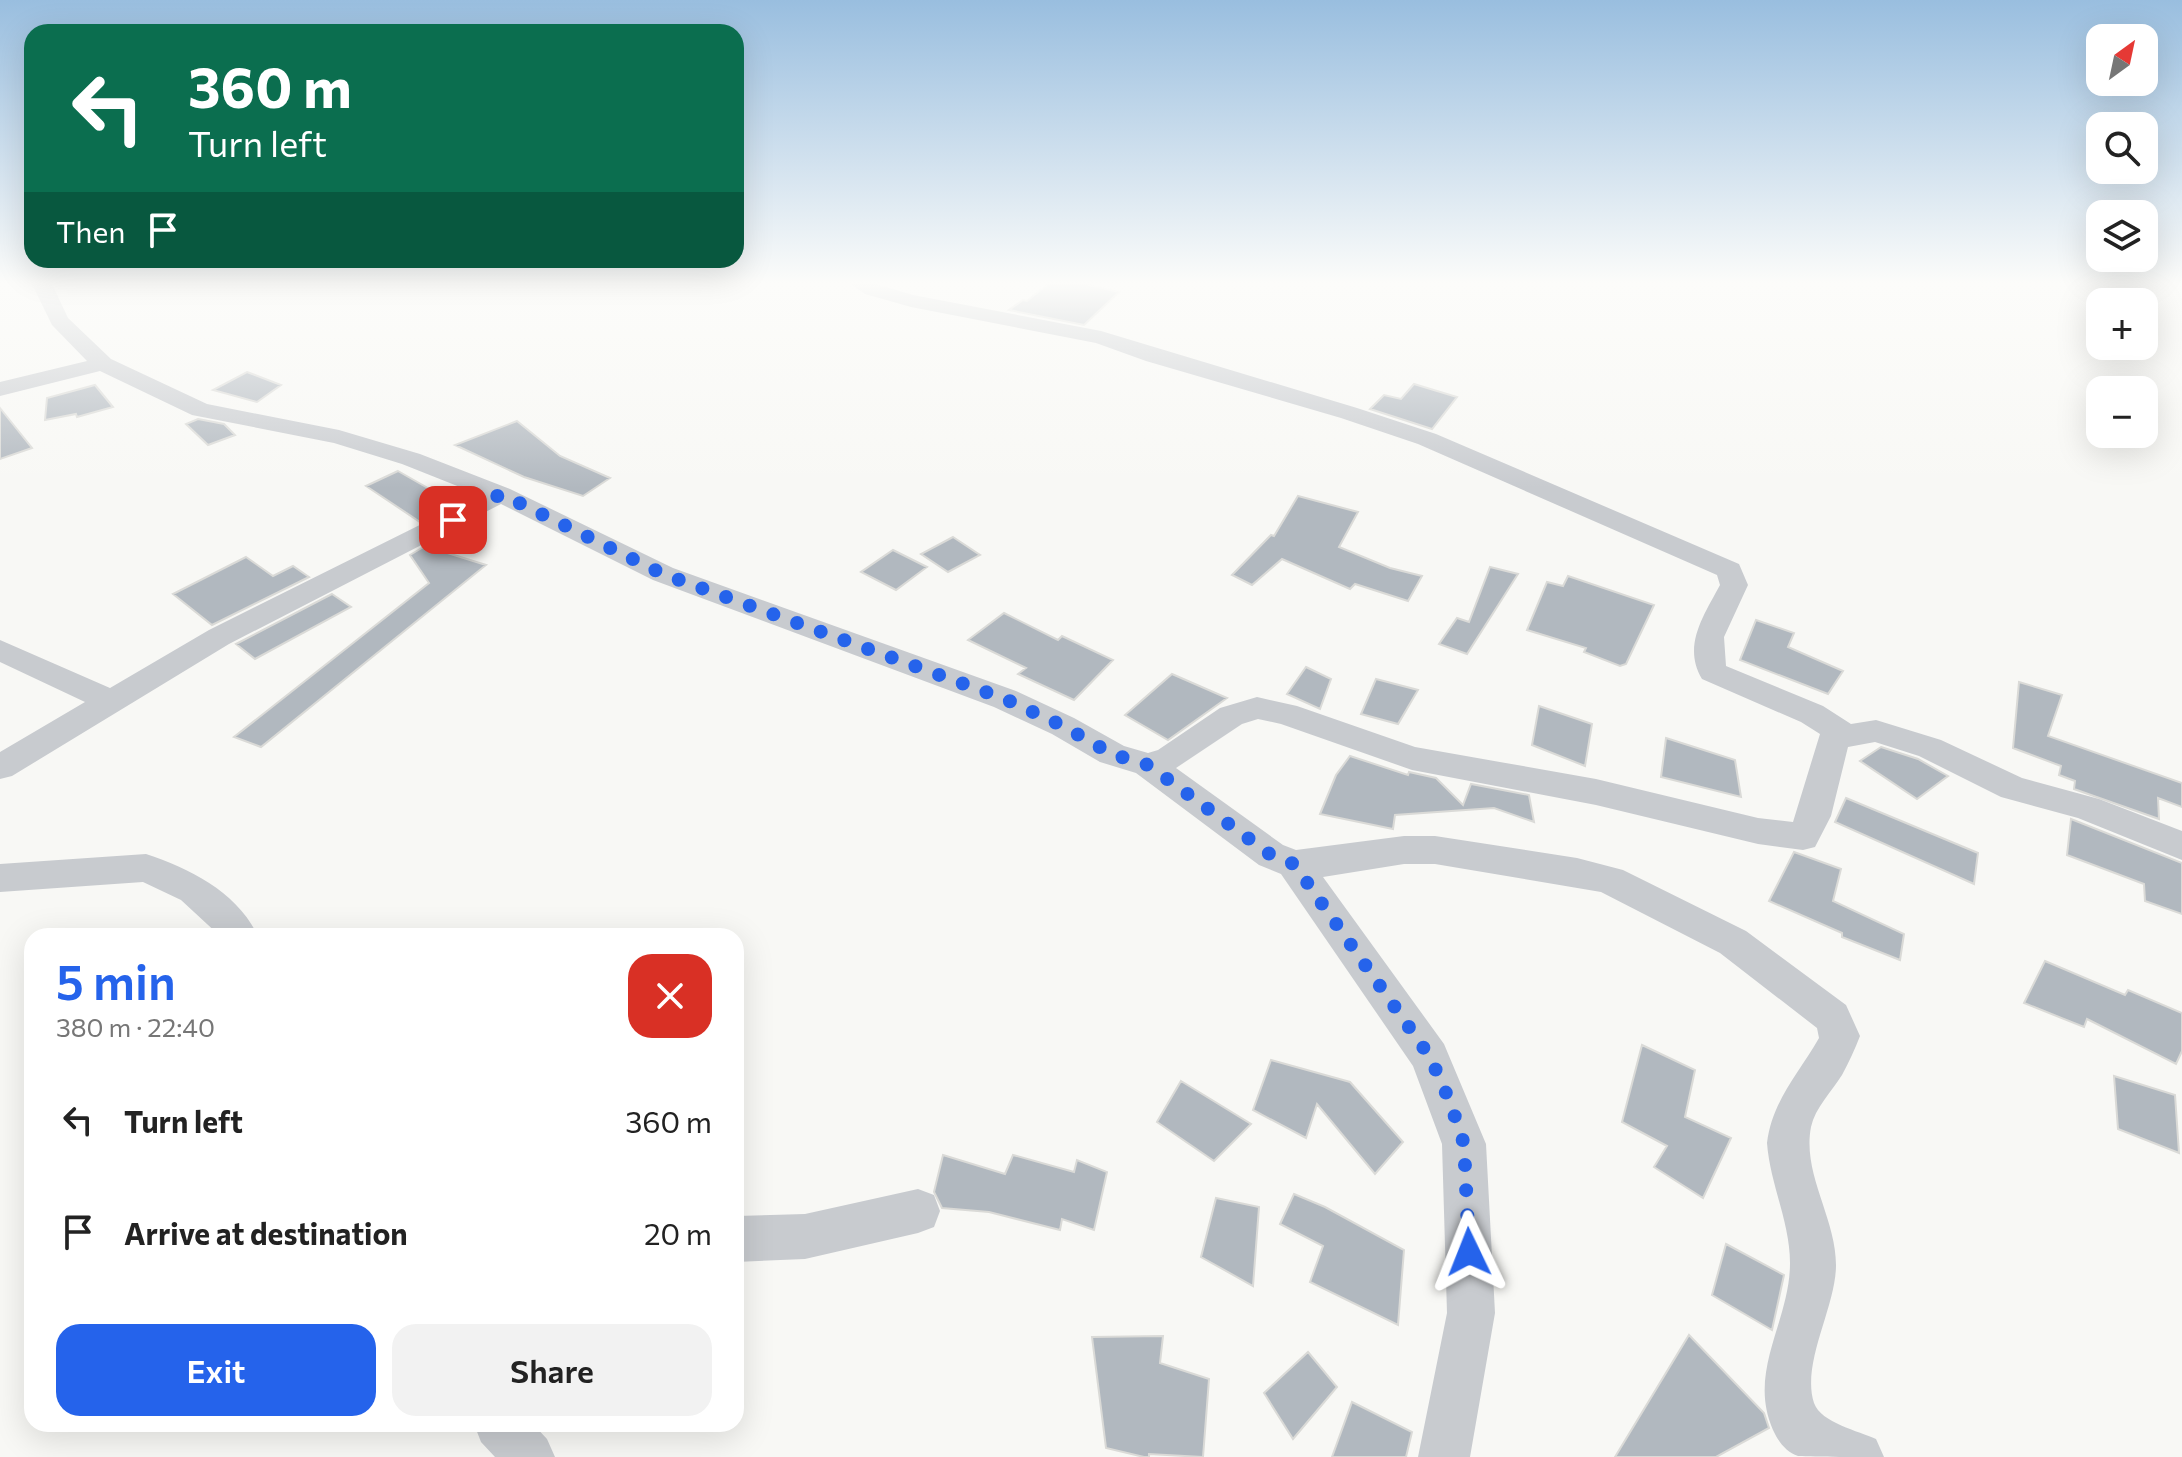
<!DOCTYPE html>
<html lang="en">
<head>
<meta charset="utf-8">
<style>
  body { margin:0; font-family:Commissioner,sans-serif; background:#f2f2f2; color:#222; height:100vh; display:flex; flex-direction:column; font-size:30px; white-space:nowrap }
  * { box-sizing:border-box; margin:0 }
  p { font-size:26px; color:#767676 }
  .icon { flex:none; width:44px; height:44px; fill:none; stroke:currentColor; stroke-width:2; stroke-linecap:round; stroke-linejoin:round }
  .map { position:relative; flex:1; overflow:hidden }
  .panel { position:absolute; left:24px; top:928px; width:720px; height:504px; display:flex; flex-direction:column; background:#fff; border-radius:24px; box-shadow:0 8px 32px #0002 }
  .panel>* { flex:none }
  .hud { position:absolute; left:24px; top:24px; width:720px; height:244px; border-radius:24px; box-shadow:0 8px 32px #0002; background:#0b6e4f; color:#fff; overflow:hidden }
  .needle { width:52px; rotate:33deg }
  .buttons { position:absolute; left:2086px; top:24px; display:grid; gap:16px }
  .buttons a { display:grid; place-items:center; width:72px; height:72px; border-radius:16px; background:#fff; box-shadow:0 8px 32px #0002; font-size:40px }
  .pin { position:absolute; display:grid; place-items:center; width:68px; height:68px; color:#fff; margin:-34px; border-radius:16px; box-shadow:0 4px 12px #0006 }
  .me { position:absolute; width:88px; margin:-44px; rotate:358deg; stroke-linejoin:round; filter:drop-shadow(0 0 6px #0008) }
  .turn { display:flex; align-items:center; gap:28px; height:168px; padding:0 32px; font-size:36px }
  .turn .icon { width:104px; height:104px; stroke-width:2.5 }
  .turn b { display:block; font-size:56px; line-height:68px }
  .then { display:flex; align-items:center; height:76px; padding:0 32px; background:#0003; gap:16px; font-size:30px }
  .round { display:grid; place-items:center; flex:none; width:84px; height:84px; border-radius:24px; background:#f2f2f2 }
  .summary { display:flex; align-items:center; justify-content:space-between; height:136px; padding:0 32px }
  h1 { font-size:48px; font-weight:600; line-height:60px; color:#2563eb }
  .cta { display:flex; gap:16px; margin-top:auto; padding:16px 32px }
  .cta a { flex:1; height:92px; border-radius:24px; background:#2563eb; color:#fff; font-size:32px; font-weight:600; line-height:92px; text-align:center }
  .cta a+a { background:#f2f2f2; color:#222 }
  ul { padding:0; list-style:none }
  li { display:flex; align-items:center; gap:24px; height:112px; padding:0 32px }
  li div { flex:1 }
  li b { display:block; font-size:30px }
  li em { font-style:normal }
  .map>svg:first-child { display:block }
</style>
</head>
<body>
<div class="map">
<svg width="2182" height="1457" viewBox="0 0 2182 1457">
  <rect width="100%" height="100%" fill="#f8f8f5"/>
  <path fill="#b1b8bf" stroke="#dadad7" stroke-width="2" d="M1048,284H1085L1119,292L1084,325L1009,310L1023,300L1027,301Z
    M247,372L281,385L257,402L213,390Z
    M1414,384L1457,397L1432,429L1370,409L1384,395L1401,399Z
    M95,385L113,407L77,417L76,414L45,420L47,398Z
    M0,408L32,448L0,459Z
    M198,419L224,424L235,435L208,445L186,424Z
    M517,421L560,456L610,478L583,496L524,477L455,445Z
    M398,471L454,503L420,522L366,486Z
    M1298,496L1358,512L1339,547L1390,568L1422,576L1408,601L1355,584L1350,589L1282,559L1252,585L1232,575L1271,535L1274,536Z
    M466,526L485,536L463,548L444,537Z
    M953,537L980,555L948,572L921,554Z
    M425,546L486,565L261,747L234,737L429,583L410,555Z
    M893,550L927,567L896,590L861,572Z
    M246,557L273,576L293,566L309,577L212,625L173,594Z
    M1490,567L1518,574L1467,654L1439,644L1457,618L1469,622Z
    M1568,576L1654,605L1626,664L1620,666L1584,652L1586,648L1527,630L1547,582L1563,586Z
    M332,594L351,607L255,659L236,644Z
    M1004,613L1058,640L1062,636L1113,660L1074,700L1018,674L1026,668L968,640Z
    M1756,620L1794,633L1788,647L1843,671L1828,694L1740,660Z
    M1306,667L1331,679L1320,709L1287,694Z
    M1172,674L1227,698L1168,740L1125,715Z
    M1376,679L1418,690L1398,724L1361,714Z
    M2019,682L2062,695L2048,736L2182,783V807L2158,798L2159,819L2074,789L2075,781L2059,775L2061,766L2013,748Z
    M1539,706L1592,724L1585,766L1532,745Z
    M1666,738L1735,760L1741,797L1661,777Z
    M1881,747L1918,759L1948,776L1917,799L1860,761Z
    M1350,756L1408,775L1409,772L1436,778L1463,805L1471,784L1529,795L1534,822L1494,808L1395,815L1393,829L1320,814L1336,775Z
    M1846,798L1978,853L1974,884L1835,822Z
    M2071,819L2182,863V914L2145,901L2144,884L2067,855Z
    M1794,852L1841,869L1833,901L1904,934L1900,960L1842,937V933L1769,901Z
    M2045,961L2125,995L2128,990L2182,1013V1051L2176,1064L2087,1019L2084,1027L2024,1003Z
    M1642,1045L1695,1070L1685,1117L1731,1138L1703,1198L1654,1167L1667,1146L1622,1122Z
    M1271,1060L1350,1082L1403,1142L1375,1174L1317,1104L1306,1138L1253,1110Z
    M2114,1076L2175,1095L2179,1153L2118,1129Z
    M1181,1081L1251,1124L1214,1161L1157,1122Z
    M943,1155L1005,1174L1013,1155L1074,1172L1077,1160L1107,1172L1094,1230L1062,1219L1060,1230L989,1212L942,1208L934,1192Z
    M1294,1194L1325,1207L1404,1250L1398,1325L1310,1282L1323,1246L1280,1224Z
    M1216,1198L1259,1207L1253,1286L1201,1257Z
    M1726,1244L1784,1275L1772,1330L1712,1295Z
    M1689,1335L1764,1413L1769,1428L1716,1457H1615Z
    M1163,1336L1160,1363L1209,1379L1203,1457L1149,1454V1457H1144L1106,1448L1092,1337Z
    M1308,1352L1337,1387L1293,1439L1264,1393Z
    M1352,1402L1412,1432L1406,1457H1332Z"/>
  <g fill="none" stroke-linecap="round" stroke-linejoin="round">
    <path fill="#c8cbcf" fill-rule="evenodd" d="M32,284H52L68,318L111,359L207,404L339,430L420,454L510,489L673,568L1016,691L1074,718L1124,746L1148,753L1158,750L1220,708L1257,697L1297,706L1415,747L1596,779L1758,818L1793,822L1820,734L1801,722L1702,679C1682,646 1704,615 1720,585L1717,575L1418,444L1341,418L1146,361L1096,343L911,307L865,294L851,284H876L913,295L1101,331L1357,408L1436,434L1739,564L1748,585L1724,637L1726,666L1823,706L1851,724L1876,720L1941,740L2022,778L2099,799L2182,831V860L2078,818L2001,797L1919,756L1875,742L1848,747L1831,816L1815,847L1803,850L1758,844L1596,805L1412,770L1281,724L1258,719L1242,724L1176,768L1283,845L1296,850L1404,836H1435L1577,858L1623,870L1746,931L1846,1005L1860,1036C1855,1049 1849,1062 1842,1075C1832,1091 1815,1108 1811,1127C1802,1174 1836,1218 1836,1265C1836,1307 1801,1363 1814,1403C1821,1423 1859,1431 1876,1439L1884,1457C1864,1457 1814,1457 1798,1456C1786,1452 1778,1441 1773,1430C1747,1371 1790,1322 1790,1263C1790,1222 1770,1184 1767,1143C1772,1101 1799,1073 1819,1038L1817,1028L1720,953L1601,892L1435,864H1404L1323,877L1444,1044L1486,1144L1495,1313L1470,1457H1418L1447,1313L1442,1144L1413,1066L1281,874L1259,865L1136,773L1100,762L1052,734L994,707L653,580L501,504L229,644L12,776L0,779V752L85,702L0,662V640L110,688L209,630L480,495L402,464L334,443L192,415L100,371L0,396V382L87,361L52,325Z
      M146,854C191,869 237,892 258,936H220L181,900L143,882L0,892V864Z
      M918,1189L934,1195L940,1211L934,1227L918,1233L805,1259L736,1262V1216L805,1214Z
      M474,1424H533L547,1439L555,1457H495L481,1442Z"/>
  </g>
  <linearGradient id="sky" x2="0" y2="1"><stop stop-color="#99bedf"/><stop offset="0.58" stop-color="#fcfcfa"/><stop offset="1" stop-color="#fcfcfa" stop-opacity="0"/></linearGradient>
  <rect width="2182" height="488" fill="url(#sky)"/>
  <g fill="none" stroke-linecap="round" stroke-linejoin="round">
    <path stroke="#2563eb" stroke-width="14" stroke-dasharray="0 25.2" d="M453,520L501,494L663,574L1005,699L1063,726L1112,754L1148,765L1271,855L1294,864L1430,1057L1450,1102L1464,1144L1469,1252"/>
  </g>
</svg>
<div class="buttons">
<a><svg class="needle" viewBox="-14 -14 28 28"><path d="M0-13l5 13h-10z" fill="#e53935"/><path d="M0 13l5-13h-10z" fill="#767676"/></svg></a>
<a><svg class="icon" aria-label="search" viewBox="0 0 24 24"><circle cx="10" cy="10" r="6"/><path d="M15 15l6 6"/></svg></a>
<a><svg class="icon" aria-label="layers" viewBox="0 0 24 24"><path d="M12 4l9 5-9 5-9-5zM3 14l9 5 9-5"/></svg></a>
<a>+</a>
<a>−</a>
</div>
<div class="pin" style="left:453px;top:520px;background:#d93025"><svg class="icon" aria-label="arrive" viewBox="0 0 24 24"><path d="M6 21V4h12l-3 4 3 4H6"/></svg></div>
<svg class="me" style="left:1469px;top:1252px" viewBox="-20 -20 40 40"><path d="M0-17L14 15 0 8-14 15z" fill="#2563eb" stroke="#fff" stroke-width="4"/></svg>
<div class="hud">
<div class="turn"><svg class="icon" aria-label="left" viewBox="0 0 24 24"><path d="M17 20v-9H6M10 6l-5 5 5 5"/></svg><div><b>360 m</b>Turn left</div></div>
<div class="then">Then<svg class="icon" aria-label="arrive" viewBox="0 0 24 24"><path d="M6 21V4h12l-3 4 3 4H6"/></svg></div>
</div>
<section class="panel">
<div class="summary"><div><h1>5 min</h1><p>380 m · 22:40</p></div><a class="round" style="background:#d93025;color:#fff"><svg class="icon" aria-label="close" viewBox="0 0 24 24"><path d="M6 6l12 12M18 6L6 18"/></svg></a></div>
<ul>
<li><svg class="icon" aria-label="left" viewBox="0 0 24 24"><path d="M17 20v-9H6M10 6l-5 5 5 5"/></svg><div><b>Turn left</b></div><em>360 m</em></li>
<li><svg class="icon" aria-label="arrive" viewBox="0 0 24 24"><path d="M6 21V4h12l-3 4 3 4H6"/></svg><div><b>Arrive at destination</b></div><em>20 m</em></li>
</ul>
<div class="cta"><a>Exit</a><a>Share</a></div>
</section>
</div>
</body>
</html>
